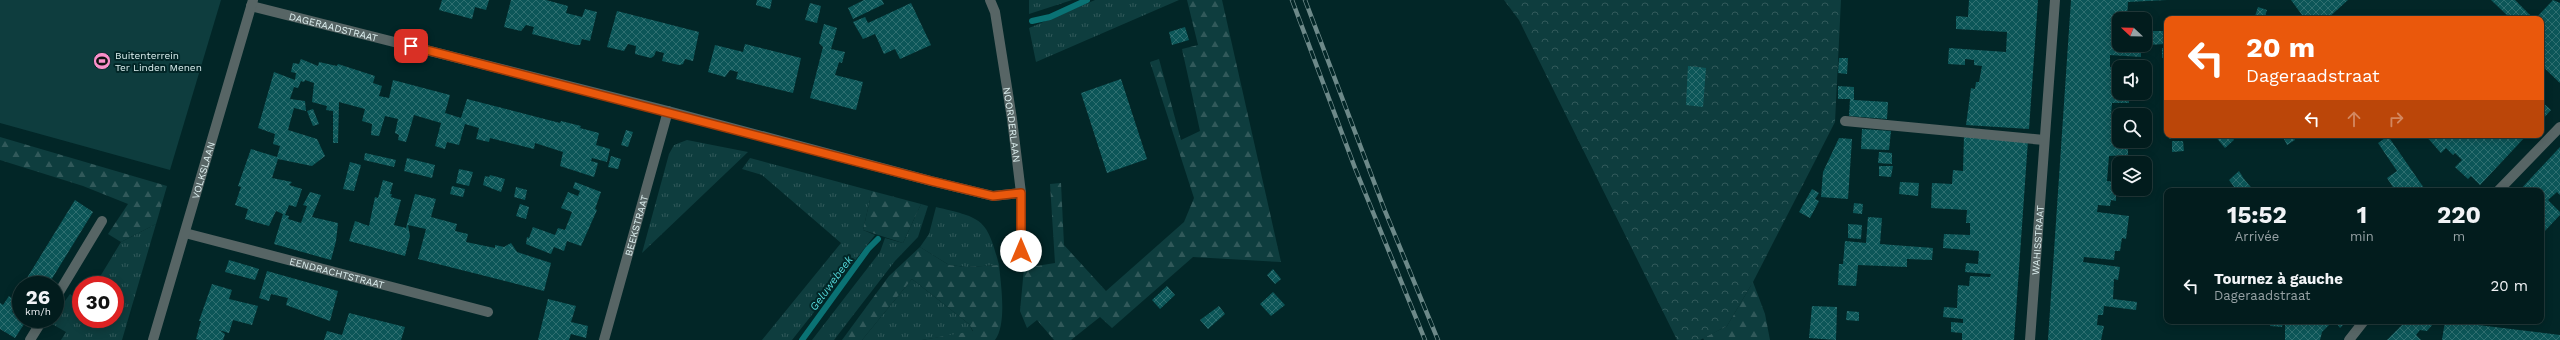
<!DOCTYPE html>
<html lang="fr">
<head>
<meta charset="utf-8">
<style>
  body { margin:0; font-family:"Work Sans",sans-serif; background:#0c2526; color:#f1f3f6; height:100vh; display:flex; flex-direction:column; font-size:15px; white-space:nowrap }
  * { box-sizing:border-box; margin:0 }
  p { font-size:13px; color:#96a1a4 }
  .icon { flex:none; width:22px; height:22px; fill:none; stroke:currentColor; stroke-width:2; stroke-linecap:round; stroke-linejoin:round }
  .map { position:relative; flex:1; overflow:hidden }
  .panel { position:absolute; left:2164px; top:188px; width:380px; height:136px; display:flex; flex-direction:column; background:#021c1d; border-radius:8px; box-shadow:0 2px 10px #0003,0 0 0 1px #233a3b }
  .panel>* { flex:none }
  .guide { position:absolute; left:2164px; top:16px; width:380px; height:122px; border-radius:8px; box-shadow:0 2px 10px #0003,0 0 0 1px #233a3b; background:#ea580c; color:#fff; overflow:hidden }
  .needle { width:26px; rotate:292deg }
  .tools { position:absolute; left:2112px; top:12px; display:grid; gap:8px }
  .tools a { display:grid; place-items:center; width:40px; height:40px; border-radius:8px; background:#021c1d; box-shadow:0 2px 10px #0003,0 0 0 1px #233a3b; font-size:20px }
  .speed { position:absolute; left:12px; top:276px; display:flex; gap:8px; font-size:20px; font-weight:700; text-align:center }
  .speed>* { display:grid; place-content:center; width:52px; height:52px; border-radius:50%; background:#021c1d; box-shadow:0 2px 10px #0003,0 0 0 1px #233a3b; line-height:1 }
  .speed small { font-size:10px; font-weight:400 }
  .speed .limit { border:6px solid #d22; background:#fff; color:#111 }
  .pin { position:absolute; display:grid; place-items:center; width:34px; height:34px; color:#fff; margin:-17px; border-radius:8px; box-shadow:0 2px 6px #0006 }
  .me { position:absolute; width:44px; margin:-22px; rotate:0deg; stroke-linejoin:round; filter:drop-shadow(0 0 3px #0008) }
  .turn { display:flex; align-items:center; gap:14px; height:84px; padding:0 16px; font-size:18px }
  .turn .icon { width:52px; height:52px; stroke-width:2.5 }
  .turn b { display:block; font-size:28px; line-height:34px }
  .lanes { display:flex; align-items:center; height:38px; padding:0 16px; background:#0003; justify-content:center; gap:20px; direction:ltr }
  .lanes .off { opacity:.35 }
  .eta { display:flex; justify-content:space-evenly; align-items:center; height:68px; text-align:center }
  .eta b { font-size:24px; font-weight:700; line-height:28px }
  ul { padding:0; list-style:none }
  li { display:flex; align-items:center; gap:12px; height:60px; padding:0 16px }
  li div { flex:1 }
  li b { display:block; font-size:15px }
  li em { font-style:normal }
  .map>svg:first-child { display:block }
</style>
</head>
<body>
<div class="map">
<svg width="2560" height="340" viewBox="0 0 2560 340">
  <defs>
    <pattern id="grass-tufts" width="24" height="20" patternUnits="userSpaceOnUse"><rect width="24" height="20" fill="#0e3d3e"/><path d="M3 7l-1-3M5 7V3M7 7l1-3M15 17l-1-3M17 17v-4M19 17l1-3" fill="none" stroke="#31595a"/></pattern>
    <pattern id="forest-firs" width="22" height="20" patternUnits="userSpaceOnUse"><rect width="22" height="20" fill="#0e3d3e"/><path d="M5 1l3.5 6h-7zM16 11l3.5 6h-7z" fill="#31595a"/></pattern>
    <pattern id="park-crowns" width="20" height="18" patternUnits="userSpaceOnUse"><rect width="20" height="18" fill="#0e3d3e"/><path d="M2 6a3 3 0 1 1 6 0M12 15a3 3 0 1 1 6 0" fill="none" stroke="#31595a"/></pattern>
    <pattern id="building-cross-hatch" width="8" height="8" patternUnits="userSpaceOnUse"><rect width="8" height="8" fill="#0c5658"/><path d="M0 0l8 8M0 8l8-8" fill="none" stroke="#2f6f70"/></pattern>
  </defs>
  <rect width="100%" height="100%" fill="#022627"/>
  <path fill="url(#grass-tufts)" d="M1029,0H1072L1029,14Z
    M1095,0H1179L1036,62L1029,28Z
    M687,140L748,152L642,253L669,154L674,145Z
    M750,158L872,191L863,230L875,235L792,340H762L841,243L762,175L742,169Z
    M921,204L928,206L918,237L895,261L834,340H812L880,252L885,238L903,243Z
    M936,207C982,218 987,218 999,265L967,267L949,265L920,247L929,234Z
    M156,224L122,340H61L66,332L52,324L55,315L70,294L81,301V319H115V285H95L121,242Z
    M912,279L969,324L973,332L922,340H862Z"/>
  <path fill="url(#forest-firs)" d="M1187,0H1222L1281,262L1193,257L1112,328L1100,317L1071,340H1054L1037,320L1027,328L1020,311L1024,268L1055,263L1050,184L1061,183L1064,245L1106,291L1184,222L1194,198L1150,62L1159,59L1181,140L1200,131L1182,49L1198,45Z
    M0,137L167,186L156,224L121,242L108,234L128,204L83,186L0,160Z
    M872,191L921,204L903,243L863,230Z
    M920,247L949,265L967,267L999,265C1001,285 1007,324 995,340H922L973,331L969,324L912,279L862,340H842L889,276Z
    M1753,282L1765,314L1770,340H1704L1703,338L1727,326Z"/>
  <path fill="url(#park-crowns)" d="M1504,0H1841L1835,122L1753,282L1727,326L1700,340H1677L1519,20Z"/>
  <path fill="#0e3d3e" d="M0,0H221L170,170L0,123Z"/>
  <g fill="none" stroke-linecap="round" stroke-linejoin="round">
    <path stroke="#0a7274" stroke-width="6" d="M1032,21L1050,17L1087,0
      M802,340L868,249L878,239"/>
  </g>
  <path fill="url(#building-cross-hatch)" d="M442,0H489L486,10L475,7L472,19L439,10Z
    M511,0H546L568,6L566,13L582,17L585,9L597,12L590,41L582,39L580,45H576L532,34L534,27L526,25L521,31L504,27Z
    M757,0H772L770,9L756,5Z
    M864,0H882L884,4L853,19L848,8Z
    M1969,0H2038L2029,129L1966,125L1971,88L1975,89L1976,82H1979L1982,66L1974,65V60L1965,59V65L1948,64L1949,48L2006,52L2007,32L1956,29V16L1968,17Z
    M2071,0H2167L2128,2L2127,17L2143,19H2119V45L2141,47V57L2110,55V67H2119V93H2129V103H2112L2111,115H2119V141H2128V155L2109,156L2107,181L2116,182V201L2111,200L2110,206L2098,205L2097,212L2129,216L2126,239L2122,238L2120,251H2115L2114,260L2084,257L2083,262L2120,267L2118,280L2114,279L2113,299L2137,302L2136,310L2104,306L2103,315H2098L2097,325L2104,326L2101,340H2048Z
    M2291,0H2348L2327,19H2305Z
    M2491,0H2515L2534,19H2511Z
    M2553,0L2560,3V83L2541,65V19H2535Z
    M810,3L821,6L817,23L805,20Z
    M911,3L931,45L900,59L895,49L884,54L875,34L863,39L853,22L865,17L868,23Z
    M2258,7L2267,10L2264,19H2254Z
    M617,11L699,32L693,61L685,59L683,64L679,65L662,61L664,53L656,51L654,56L651,58L635,54L636,46L628,44L624,51L607,47Z
    M824,24L837,28L831,49L845,52L842,63L839,62L835,75L863,82L856,110L810,98L823,47L819,43Z
    M1185,27L1189,40L1172,45L1169,32Z
    M2145,31H2167V44L2145,45Z
    M745,44L801,58L793,93L736,79L738,72L730,70L725,77L708,72L715,45L743,52Z
    M2162,48H2167V58H2162Z
    M1839,58H1848L1847,74L1838,73Z
    M301,59L318,66L319,62L337,66L338,64L375,76L373,83L382,86L379,96L389,98L393,80L450,95L445,113L461,118L467,99L560,123L561,121L581,126L580,128L599,133L596,145L610,149L607,162L592,158L591,161L598,163L594,177L560,166L563,152L535,143L534,149L490,138L489,142L476,139L479,128L465,124L459,145L447,142L445,149L435,146L441,123L414,115L406,142L398,140L399,135L395,133L398,119L385,116L379,136L371,135L372,124L362,121L365,109L339,102L338,143H333V111L326,110L327,106L312,102L314,83L305,80L304,82L301,81L298,88L294,87L290,99L305,101L306,111L294,108L288,130L317,139L325,156L312,166L278,159L272,178L292,182L289,185L302,189L296,207L289,205L285,215L289,216L288,219L301,223L307,206L303,205L310,192L321,195L312,217L338,223L336,241L331,260L274,244L283,214L276,211L269,226L245,219L248,209L235,205L241,187L238,186L251,149L277,157L280,146L273,144L275,134L258,128L274,72L295,80L296,73L291,72L293,63L299,64Z
    M1688,66L1706,68L1703,107L1686,105Z
    M1121,79L1147,159L1107,173L1081,93Z
    M1838,86L1854,87V100L1888,102L1887,119L1849,116L1850,99H1838Z
    M2541,101L2551,110L2541,121Z
    M313,109L319,124L313,126L307,111Z
    M1862,129L1891,131L1889,150L1861,149Z
    M626,130L633,132L628,147L621,145Z
    M2169,135H2183V139H2169Z
    M2214,135H2231L2234,140L2225,148Z
    M2282,135H2292L2295,140L2287,145Z
    M2425,135H2527L2480,185L2471,176L2468,179L2455,167L2462,160L2455,153L2453,155L2446,148L2441,153Z
    M1964,136L2028,140L2014,340H1962V333L1951,332V322L1963,323V319L1943,317L1944,307L1957,308L1958,285L1969,286L1970,276L1990,277L1991,274L1965,272L1966,263L1978,264L1979,251L1943,248L1944,234L1970,235V223H1966L1967,210L1931,208L1932,183L1952,184L1953,170L1963,171Z
    M2388,136L2426,191H2393L2395,190L2387,178L2397,171L2378,143Z
    M1839,138L1852,139L1848,199L1821,197L1823,172Z
    M2172,141H2183L2184,151L2172,152Z
    M2560,147V195L2557,192L2548,200L2560,212V215L2541,235V191H2519Z
    M1879,152L1892,153V164L1878,163Z
    M365,153L396,160L394,167L364,160Z
    M611,156L621,159L618,169L608,167Z
    M407,158L435,165L432,178L404,171Z
    M350,162L361,165L354,191L343,189Z
    M1879,166H1893L1891,177L1879,176Z
    M459,169L473,172L469,186L456,183Z
    M2239,171L2244,179L2254,191H2237L2229,180Z
    M490,175L505,179L501,192L483,185L485,176L489,177Z
    M383,180L393,183L390,194H392L391,197L401,200L394,225L406,228L415,194L436,199L431,217L457,224L455,231L468,234L466,242L495,248V245L504,247L511,243L517,252L551,263L544,291L418,259L426,229L408,225L410,236L405,256L349,241L355,221L369,226L375,197L378,198Z
    M575,182L601,192L595,209L597,210L581,246L567,241L564,251L554,247L551,254L526,244L527,237L529,238L533,227L555,235L558,228L565,230L572,212L561,208L568,192L578,196L580,191L573,188Z
    M1900,182L1919,183L1918,196L1899,194Z
    M452,186L465,189L463,197L450,194Z
    M516,187L527,190L525,200L514,197Z
    M1812,189L1819,193L1815,199L1819,201L1810,218L1799,212Z
    M75,200L93,212L48,285H37L27,278Z
    M1854,203L1863,204L1862,214L1853,213Z
    M520,204L529,207L526,219L516,216Z
    M1868,217L1882,218L1880,244L1933,248L1932,260L1907,259V267L1858,265L1856,286L1838,285L1839,264H1843L1845,241L1866,243Z
    M1848,224L1862,225L1861,239L1848,238Z
    M229,260L259,269L255,280L225,272Z
    M1273,269L1281,279L1275,284L1267,275Z
    M267,271L338,291L330,321L286,305L288,298L271,294L269,301L259,298Z
    M212,284L232,290L229,299L258,306L252,325L233,320L229,333L219,330L225,334L223,340H199L196,339L201,321H199Z
    M1167,286L1175,295L1160,309L1152,300Z
    M1273,292L1285,305L1271,316L1260,304Z
    M9,296L18,303L12,312L26,321L15,338L0,329V303L3,305Z
    M548,299L576,306L571,322L588,326L586,338L571,334L569,340H538Z
    M1219,306L1225,314L1208,329L1200,320Z
    M1812,306L1837,307L1836,340L1809,338Z
    M1847,311L1859,312V321L1846,320Z
    M349,313L405,327L401,340H324L327,331L342,335Z
    M2271,321H2283L2282,327L2270,326Z
    M2285,321H2333L2322,332L2320,340H2285Z
    M2335,321H2347L2340,328Z
    M2400,321H2433V324L2427,331L2420,330L2416,335L2421,340H2387L2403,324Z
    M2445,321L2560,335V340H2442Z"/>
  <g fill="none" stroke-linecap="round" stroke-linejoin="round">
    <g stroke="#576565" stroke-width="10">
      <path id="s1" d="M990,0L995,12L1012,119L1021,193V251"/>
      <path id="s2" d="M251,6L668,111L931,181L993,196L1021,193"/>
      <path d="M1845,121L2044,140"/>
      <path d="M2498,191L2560,127"/>
      <path id="s3" d="M185,233L488,312"/>
      <path d="M55,299L102,221"/>
      <path d="M30,340L43,319"/>
      <path id="s4" d="M153,340L253,0"/>
      <path id="s5" d="M604,340L668,111"/>
      <path d="M2349,340L2364,321"/>
    </g>
    <path stroke="#576565" stroke-width="10" id="s6" d="M2030,340L2055,0"/>
    <defs>
      <path id="rail" d="M1292,0L1355,168L1425,340
        M1305,0L1385,211L1438,340"/>
    </defs>
    <use href="#rail" stroke="#6d8989" stroke-width="4.5"/>
    <use href="#rail" stroke="#022627" stroke-width="3" stroke-dasharray="9" stroke-linecap="butt"/>
  </g>
  <g fill="none" stroke-linecap="round" stroke-linejoin="round">
    <defs>
      <path id="route" d="M411,46L931,181L993,196L1021,193V251"/>
    </defs>
    <use href="#route" stroke="#983908" stroke-width="10"/>
    <use href="#route" stroke="#ea580c" stroke-width="7"/>
  </g>
  <defs>
    <symbol id="stadium-disc" viewBox="-11 -11 22 22"><circle r="9.5" fill="#f98fc9" stroke="#022627"/><path d="M0-5a6.5 5 0 1 0 0 10a6.5 5 0 1 0 0-10ZM-3.5-1.8h7v3.6h-7Z" fill="#111"/></symbol>
  </defs>
  <g fill-rule="evenodd">
    <use href="#stadium-disc" x="92" y="51" width="20" height="20"/>
  </g>
  <g text-anchor="middle" stroke-width="4" stroke-linejoin="round" paint-order="stroke">
    <g font-size="10" fill="#ddf0f0" stroke="#022627">
      <text dy="4" stroke="none"><textPath href="#s2" startOffset="85">DAGERAADSTRAAT</textPath></text>
      <text dy="4" stroke="none"><textPath href="#s1" startOffset="127">NOORDERLAAN</textPath></text>
      <text dy="4" stroke="none"><textPath href="#s4" startOffset="177">VOLKSLAAN</textPath></text>
      <text dy="4" stroke="none"><textPath href="#s5" startOffset="119">BEEKSTRAAT</textPath></text>
      <text dy="4" stroke="none"><textPath href="#s6" startOffset="100">WAHISSTRAAT</textPath></text>
      <text dy="4" stroke="none"><textPath href="#s3" startOffset="157">EENDRACHTSTRAAT</textPath></text>
    </g>
    <g font-size="10" fill="#ddf0f0" stroke="#022627" text-anchor="start">
      <text x="115" y="59">Buitenterrein<tspan x="115" dy="12">Ter Linden Menen</tspan></text>
    </g>
    <g font-size="11" font-style="italic" fill="#54d7d9" stroke="#022627">
      <text transform="translate(831 283) rotate(-54)" y="4">Geluwebeek</text>
    </g>
  </g>
</svg>
<div class="tools">
<a><svg class="needle" viewBox="-14 -14 28 28"><path d="M0-13l5 13h-10z" fill="#e53935"/><path d="M0 13l5-13h-10z" fill="#96a1a4"/></svg></a>
<a><svg class="icon" aria-label="sound" viewBox="0 0 24 24"><path d="M4 9h4l5-4v14l-5-4H4zM17 9q2 3 0 6"/></svg></a>
<a><svg class="icon" aria-label="search" viewBox="0 0 24 24"><circle cx="10" cy="10" r="6"/><path d="M15 15l6 6"/></svg></a>
<a><svg class="icon" aria-label="layers" viewBox="0 0 24 24"><path d="M12 4l9 5-9 5-9-5zM3 14l9 5 9-5"/></svg></a>
</div>
<div class="speed"><div>26<small>km/h</small></div><div class="limit">30</div></div>
<div class="pin" style="left:411px;top:46px;background:#d93025"><svg class="icon" aria-label="arrive" viewBox="0 0 24 24"><path d="M6 21V4h12l-3 4 3 4H6"/></svg></div>
<svg class="me" style="left:1021px;top:251px" viewBox="-20 -20 40 40"><circle r="19" fill="#fff"/><path d="M0-13L10 11 0 6-10 11z" fill="#ea580c"/></svg>
<div class="guide">
<div class="turn"><svg class="icon" aria-label="left" viewBox="0 0 24 24"><path d="M17 20v-9H6M10 6l-5 5 5 5"/></svg><div><b>20 m</b>Dageraadstraat</div></div>
<div class="lanes"><svg class="icon" aria-label="left" viewBox="0 0 24 24"><path d="M17 20v-9H6M10 6l-5 5 5 5"/></svg><svg class="icon off" aria-label="ahead" viewBox="0 0 24 24"><path d="M12 20V5M6 11l6-6 6 6"/></svg><svg class="icon off" aria-label="right" viewBox="0 0 24 24"><path d="M7 20v-9h11M14 6l5 5-5 5"/></svg></div>
</div>
<section class="panel">
<div class="eta">
<div><b>15:52</b><p>Arrivée</p></div>
<div><b>1</b><p>min</p></div>
<div><b>220</b><p>m</p></div>
</div>
<ul>
<li><svg class="icon" aria-label="left" viewBox="0 0 24 24"><path d="M17 20v-9H6M10 6l-5 5 5 5"/></svg><div><b>Tournez à gauche</b><p>Dageraadstraat</p></div><em>20 m</em></li>
</ul>
</section>
</div>
</body>
</html>
